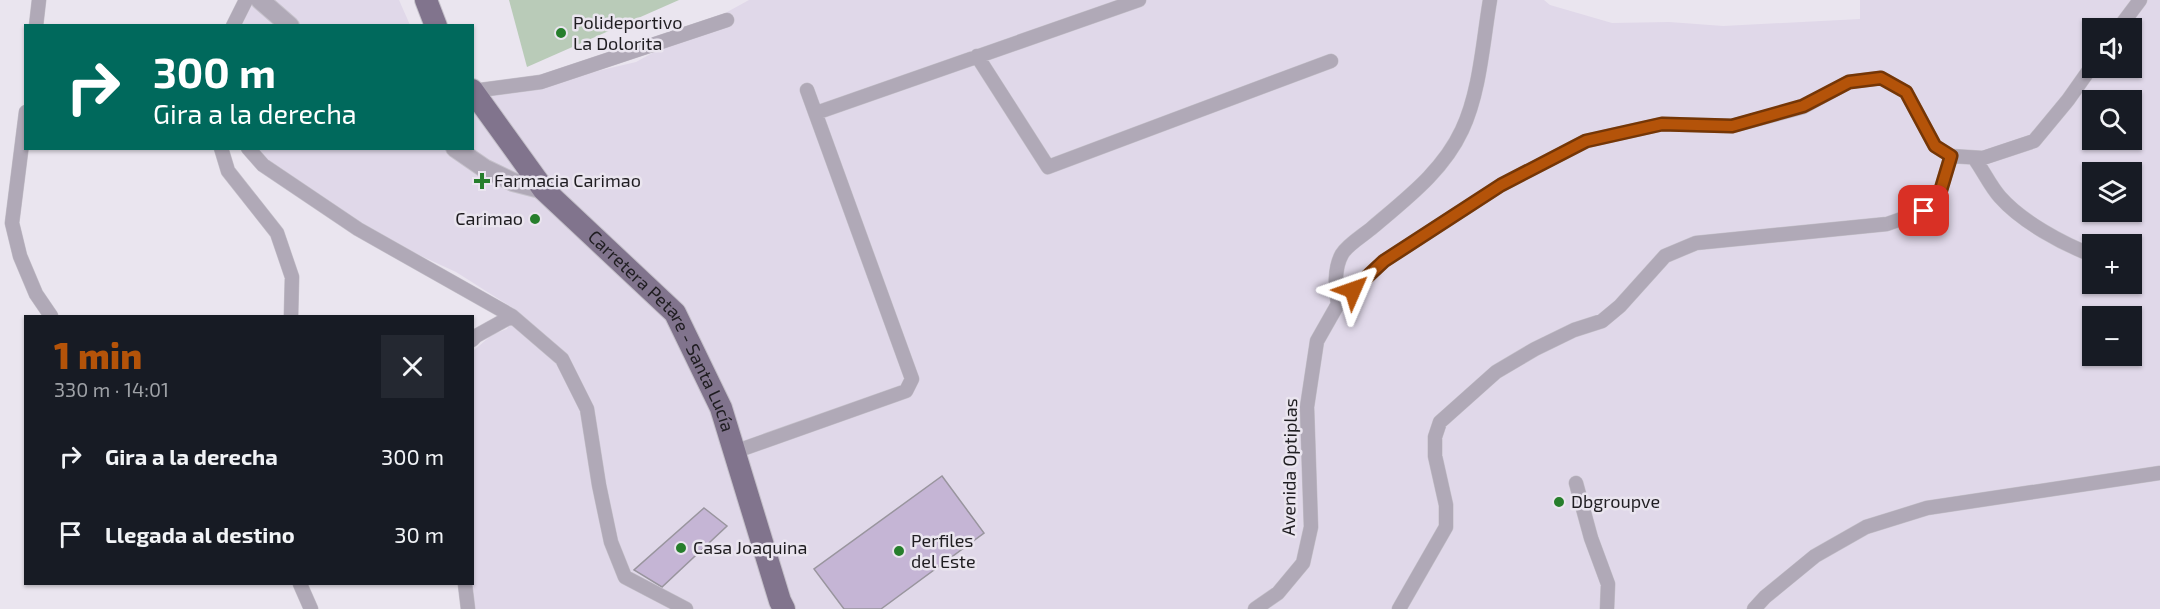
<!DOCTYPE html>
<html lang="es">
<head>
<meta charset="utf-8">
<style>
  body { margin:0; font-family:"Exo 2",sans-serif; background:#242831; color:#f1f3f6; height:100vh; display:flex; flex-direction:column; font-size:22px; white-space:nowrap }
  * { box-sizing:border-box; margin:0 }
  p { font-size:20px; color:#9ea1a6 }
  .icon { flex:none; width:33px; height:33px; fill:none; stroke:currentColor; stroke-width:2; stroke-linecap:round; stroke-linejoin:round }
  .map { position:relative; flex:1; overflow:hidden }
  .side { position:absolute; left:24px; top:315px; width:450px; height:270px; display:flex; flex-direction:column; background:#171b24; border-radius:0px; box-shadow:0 2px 4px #0004 }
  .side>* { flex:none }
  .guide { position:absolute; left:24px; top:24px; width:450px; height:126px; border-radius:0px; box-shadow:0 2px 4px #0004; background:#00695c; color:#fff; overflow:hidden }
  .tools { position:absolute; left:2082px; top:18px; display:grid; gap:12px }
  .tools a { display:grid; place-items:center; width:60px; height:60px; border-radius:0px; background:#171b24; box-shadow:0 2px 4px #0004; font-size:30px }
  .pin { position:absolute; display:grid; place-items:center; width:51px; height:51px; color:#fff; margin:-26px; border-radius:12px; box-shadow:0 3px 9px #0006 }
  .me { position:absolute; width:66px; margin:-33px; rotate:47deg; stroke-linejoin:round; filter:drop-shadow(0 0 4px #0008) }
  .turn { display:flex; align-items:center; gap:21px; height:126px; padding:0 30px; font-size:27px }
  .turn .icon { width:78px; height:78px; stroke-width:2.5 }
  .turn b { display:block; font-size:42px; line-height:51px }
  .round { display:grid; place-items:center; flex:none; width:63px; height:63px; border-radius:0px; background:#242831 }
  .headline { display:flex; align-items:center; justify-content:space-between; height:102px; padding:0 30px }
  h1 { font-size:36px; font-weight:800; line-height:45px; color:#b45309 }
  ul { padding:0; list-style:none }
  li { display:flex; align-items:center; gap:18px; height:78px; padding:0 30px }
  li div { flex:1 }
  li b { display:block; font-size:22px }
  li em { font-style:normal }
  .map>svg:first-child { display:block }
</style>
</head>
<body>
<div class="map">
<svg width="2160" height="609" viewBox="0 0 2160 609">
  <rect width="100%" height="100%" fill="#eae5ef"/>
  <path fill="#e0d8e9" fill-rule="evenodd" d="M256,0H399L410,25L237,26L240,15Z
    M749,0H1544L1550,5L1612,23L1669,22L1723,26L1860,19V0H2160V609H474L472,584L473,351L493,334L507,329L516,310L456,272L315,207L286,189L243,149L472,148L473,85L478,83L529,87L636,62ZM2092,28H2132V68H2092ZM2092,100H2132V140H2092ZM2092,172H2132V212H2092ZM2092,244H2132V284H2092ZM2092,316H2132V356H2092Z"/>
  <path fill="#b9cbb8" d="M509,0H679L527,67Z"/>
  <path fill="#c5b5d5" stroke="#99959e" stroke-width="1.5" d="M942,476L984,533L881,609H844L814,569Z
    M704,508L727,526L662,587L634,570Z"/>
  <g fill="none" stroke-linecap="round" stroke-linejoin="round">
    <defs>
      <path id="minor" d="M36,26L39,0
        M233,26L246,0
        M2119,28L2140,0
        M977,56L1048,167L1331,61
        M473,91L541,82L727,20
        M26,112L12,223L20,256L36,294L51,316
        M816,113L1139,0
        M221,148L228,171L277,233L292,277L291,316
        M248,148L263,165L358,229L512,316
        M1974,158C1983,170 1990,186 2000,197C2022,222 2063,244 2092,255
        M1338,304C1335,289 1334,268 1342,254C1348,244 1364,235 1373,227C1407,198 1443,171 1462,130C1480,92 1483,41 1490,0
        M472,340L476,336L512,316L562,359L587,409L599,485L611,542L625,577L686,609
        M734,452L906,391L912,379L807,90
        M1576,483L1591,538L1608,584L1607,609
        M300,584L311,609
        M465,584L468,609
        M1255,609L1278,593L1303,563L1311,527L1307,407L1317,341L1338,304L1384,261L1501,185L1586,141L1662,124L1732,126L1803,107L1849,82L1881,78L1906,92L1935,146L1951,156L1983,158L2034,141L2068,100L2092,66
        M1399,609L1446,527V505L1435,456V437L1440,422L1496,372L1535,349L1574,330L1602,321L1620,306L1665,256L1696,243L1887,224L1924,211L1939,196L1951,156
        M1754,609L1765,597L1815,556L1866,527L1927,508L2160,473"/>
      <path id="tertiary" d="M260,0L290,26
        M455,148L484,168L513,182L544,190"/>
      <g id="primary">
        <path d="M426,0L436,26"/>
        <path id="s1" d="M472,90L544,190L675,313L721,408L780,601L784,609"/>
      </g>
    </defs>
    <use href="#minor" stroke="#c5c1ca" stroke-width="15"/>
    <use href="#tertiary" stroke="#c5c1ca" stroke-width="20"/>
    <use href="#primary" stroke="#c5c1ca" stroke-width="24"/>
    <use href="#minor" stroke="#b0a9b7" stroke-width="14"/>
    <use href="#tertiary" stroke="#b0a9b7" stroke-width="18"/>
    <use href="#primary" stroke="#81748d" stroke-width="22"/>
  </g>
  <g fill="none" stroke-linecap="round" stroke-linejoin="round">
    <defs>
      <path id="route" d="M1353,290L1384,261L1501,185L1586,141L1662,124L1732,126L1803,106L1849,82L1881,78L1906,92L1935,146L1951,156L1939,196L1924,211"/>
    </defs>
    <use href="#route" stroke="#753606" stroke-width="15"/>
    <use href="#route" stroke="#b45309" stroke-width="10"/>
  </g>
  <g fill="#267e2c" stroke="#eae5ef" stroke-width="2">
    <circle cx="561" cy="33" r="6"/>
    <path d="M479 172h6v6h6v6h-6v6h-6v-6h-6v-6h6z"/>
    <circle cx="535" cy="219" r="6"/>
    <circle cx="1559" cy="502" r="6"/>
    <circle cx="681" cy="548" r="6"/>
    <circle cx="899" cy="551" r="6"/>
  </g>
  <g text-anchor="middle" stroke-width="5" stroke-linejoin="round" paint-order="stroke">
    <g font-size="18" fill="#1f1d21" stroke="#eae5ef" text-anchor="start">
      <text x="573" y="29">Polideportivo<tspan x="573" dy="21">La Dolorita</tspan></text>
      <text x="494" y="187">Farmacia Carimao</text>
      <text x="523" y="225" text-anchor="end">Carimao</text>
      <text x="1571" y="508">Dbgroupve</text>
      <text x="911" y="547">Perfiles<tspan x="911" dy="21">del Este</tspan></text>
      <text x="693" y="554">Casa Joaquina</text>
    </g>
    <g font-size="18" fill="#1f1d21" stroke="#eae5ef">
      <text dy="6" stroke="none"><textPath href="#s1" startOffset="310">Carretera Petare - Santa Lucía</textPath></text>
      <text transform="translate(1290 467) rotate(-89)" y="6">Avenida Optiplas</text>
    </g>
  </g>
</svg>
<div class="tools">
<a><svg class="icon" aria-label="sound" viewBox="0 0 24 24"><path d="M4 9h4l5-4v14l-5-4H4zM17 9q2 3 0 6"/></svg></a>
<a><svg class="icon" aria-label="search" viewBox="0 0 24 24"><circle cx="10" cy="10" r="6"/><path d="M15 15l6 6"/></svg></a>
<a><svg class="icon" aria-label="layers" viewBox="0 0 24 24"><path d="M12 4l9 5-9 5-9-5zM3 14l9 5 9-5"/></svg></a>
<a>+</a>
<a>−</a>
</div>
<div class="pin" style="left:1924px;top:211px;background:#d93025"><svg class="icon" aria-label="arrive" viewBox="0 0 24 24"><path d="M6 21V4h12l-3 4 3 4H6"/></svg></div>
<svg class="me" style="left:1353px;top:290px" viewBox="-20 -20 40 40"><path d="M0-17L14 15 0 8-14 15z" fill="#b45309" stroke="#fff" stroke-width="4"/></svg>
<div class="guide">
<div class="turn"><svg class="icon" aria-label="right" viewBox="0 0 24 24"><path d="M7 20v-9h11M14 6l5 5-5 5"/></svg><div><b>300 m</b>Gira a la derecha</div></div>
</div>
<section class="side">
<div class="headline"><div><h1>1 min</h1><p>330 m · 14:01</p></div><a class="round"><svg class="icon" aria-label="close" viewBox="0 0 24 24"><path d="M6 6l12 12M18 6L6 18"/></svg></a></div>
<ul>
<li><svg class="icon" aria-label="right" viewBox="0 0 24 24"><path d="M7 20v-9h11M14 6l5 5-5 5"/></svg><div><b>Gira a la derecha</b></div><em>300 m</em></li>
<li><svg class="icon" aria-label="arrive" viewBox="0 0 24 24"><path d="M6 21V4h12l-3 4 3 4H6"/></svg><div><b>Llegada al destino</b></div><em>30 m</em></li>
</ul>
</section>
</div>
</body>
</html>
